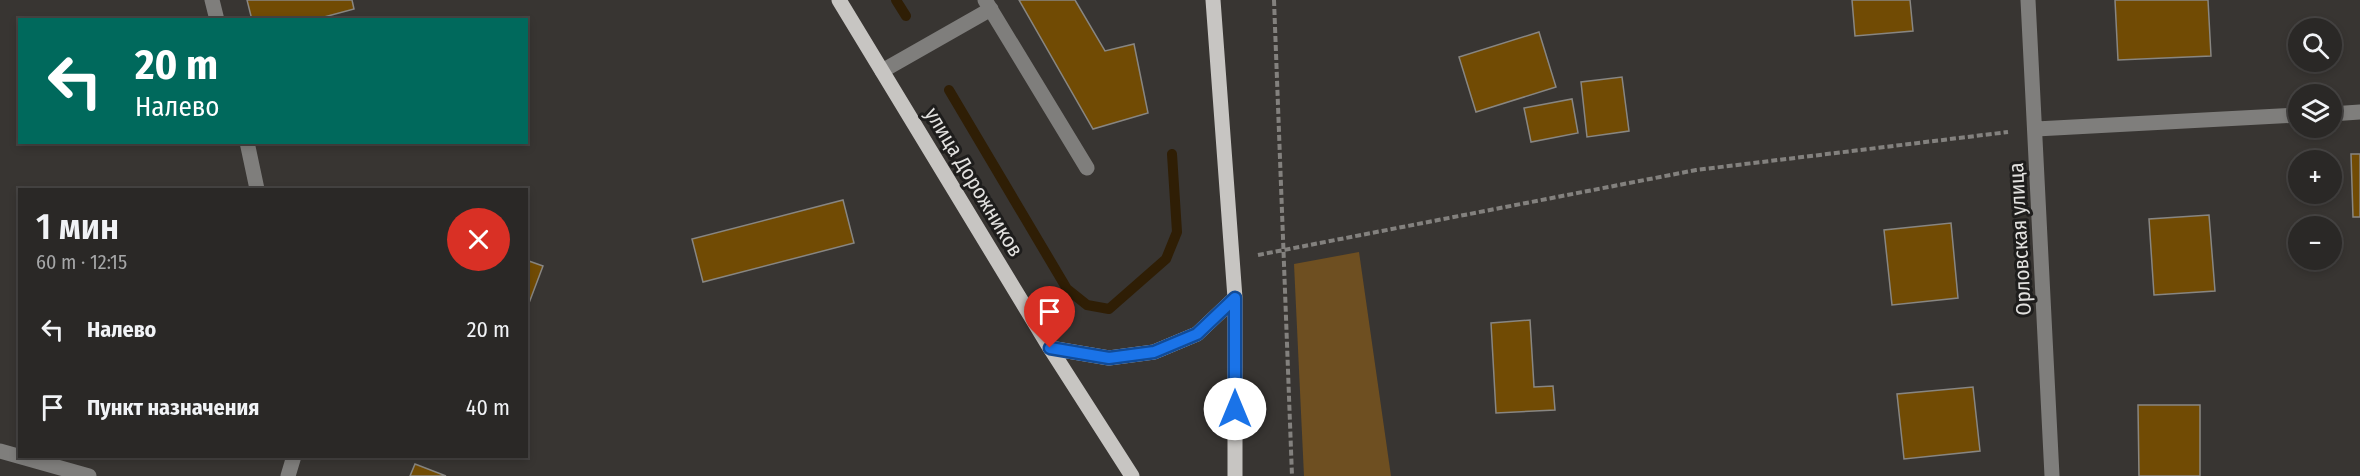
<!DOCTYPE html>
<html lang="ru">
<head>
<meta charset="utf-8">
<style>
  body { margin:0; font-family:"Fira Sans Condensed",sans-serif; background:#32302e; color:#f1f3f6; height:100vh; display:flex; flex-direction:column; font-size:22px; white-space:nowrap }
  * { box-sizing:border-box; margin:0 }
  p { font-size:20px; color:#a5a6a7 }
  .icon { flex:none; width:33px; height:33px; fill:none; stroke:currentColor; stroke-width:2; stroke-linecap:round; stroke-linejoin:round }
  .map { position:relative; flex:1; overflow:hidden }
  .sheet { position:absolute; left:18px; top:188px; width:510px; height:270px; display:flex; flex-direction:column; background:#2a2826; border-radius:0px; box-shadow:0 3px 9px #0003,0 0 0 2px #464443 }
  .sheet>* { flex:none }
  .guide { position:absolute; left:18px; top:18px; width:510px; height:126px; border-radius:0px; box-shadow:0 3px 9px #0003,0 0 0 2px #464443; background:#00695c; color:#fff; overflow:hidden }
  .controls { position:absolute; left:2288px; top:18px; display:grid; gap:12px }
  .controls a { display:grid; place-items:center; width:54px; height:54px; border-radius:50%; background:#2a2826; box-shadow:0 3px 9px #0003,0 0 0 2px #464443; font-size:30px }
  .pin { position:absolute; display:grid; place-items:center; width:51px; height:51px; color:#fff; margin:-62px -26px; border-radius:50% 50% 50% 0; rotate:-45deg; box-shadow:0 0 6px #0007 }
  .pin .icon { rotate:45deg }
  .me { position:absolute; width:66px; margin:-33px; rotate:0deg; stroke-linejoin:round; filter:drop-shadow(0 0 4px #0008) }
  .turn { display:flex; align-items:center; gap:21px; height:126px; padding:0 18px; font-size:27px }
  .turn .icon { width:78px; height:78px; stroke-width:2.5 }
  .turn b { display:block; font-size:42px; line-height:51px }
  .round { display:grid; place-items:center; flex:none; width:63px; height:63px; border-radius:32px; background:#32302e }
  .overview { display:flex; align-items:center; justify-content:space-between; height:102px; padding:0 18px }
  h1 { font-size:36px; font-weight:600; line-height:45px }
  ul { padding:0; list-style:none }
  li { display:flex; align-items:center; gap:18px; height:78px; padding:0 18px }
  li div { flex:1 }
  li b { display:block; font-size:22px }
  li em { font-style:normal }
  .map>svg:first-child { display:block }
</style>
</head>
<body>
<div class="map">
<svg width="2360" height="476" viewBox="0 0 2360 476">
  <rect width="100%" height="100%" fill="#383532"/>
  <path fill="#6e4f21" d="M1359,252L1391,476H1304L1294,264Z"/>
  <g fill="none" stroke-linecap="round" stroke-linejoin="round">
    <path stroke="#2f1e05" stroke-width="10" d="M896,0L906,16
      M949,90L1067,289L1087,305L1109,309L1166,259L1177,232L1172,154"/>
  </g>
  <path fill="#714b04" stroke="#888682" stroke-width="1.5" d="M247,0H352L354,9L313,20H252Z
    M1019,0H1075L1105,51L1134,44L1148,113L1093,129Z
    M1852,0H1910L1913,31L1855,36Z
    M2115,0H2208L2211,56L2118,60Z
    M1539,32L1556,87L1476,112L1459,57Z
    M1622,77L1629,131L1587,137L1581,82Z
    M1572,99L1578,133L1531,142L1524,108Z
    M2351,154H2360V217H2353Z
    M843,200L854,243L703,282L692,239Z
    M2209,215L2215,291L2154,295L2149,219Z
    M1951,223L1958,298L1892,305L1884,230Z
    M526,260L543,266L526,311Z
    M1530,320L1534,387L1553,386L1555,410L1496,413L1491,323Z
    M1973,387L1980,451L1904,459L1897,394Z
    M2138,405H2200V476H2139Z
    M415,464L446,476H410Z"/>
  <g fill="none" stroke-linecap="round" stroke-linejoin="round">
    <path stroke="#83817e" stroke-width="4" stroke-dasharray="6 3" stroke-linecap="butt" d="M1274,0L1292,476
      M1258,255L1696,170L2008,132"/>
    <path stroke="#7f7e7c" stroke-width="15" d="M212,0L217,20
      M985,0L1087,168
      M2028,0L2052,476
      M882,71L991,9
      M2331,114L2360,112
      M2036,129L2298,115
      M247,142L257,189
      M0,451L89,476
      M288,476L294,456"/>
    <path stroke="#c7c5c2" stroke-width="15" d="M839,0L1050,348L1132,476
      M1213,0L1235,298V476
      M1050,348L1109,358L1154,352L1197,334L1235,298"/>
  </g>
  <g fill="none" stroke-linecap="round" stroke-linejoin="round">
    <defs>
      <path id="route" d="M1050,348L1109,358L1154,352L1197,334L1235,298V409"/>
    </defs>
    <use href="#route" stroke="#114b97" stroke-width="15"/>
    <use href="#route" stroke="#1a73e8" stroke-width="10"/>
  </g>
  <g text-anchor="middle" stroke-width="6" stroke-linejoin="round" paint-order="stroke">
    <g font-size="21" fill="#e2e1df" stroke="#1e1d1c">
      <text transform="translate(974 182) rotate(59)" y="7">улица Дорожников</text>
      <text transform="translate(2020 239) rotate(-93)" y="7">Орловская улица</text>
    </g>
  </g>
</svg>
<div class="controls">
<a><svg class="icon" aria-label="search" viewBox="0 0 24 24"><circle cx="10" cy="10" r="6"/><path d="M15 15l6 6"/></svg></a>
<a><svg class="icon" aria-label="layers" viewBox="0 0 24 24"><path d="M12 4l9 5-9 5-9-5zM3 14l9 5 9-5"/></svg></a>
<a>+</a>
<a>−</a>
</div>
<div class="pin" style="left:1050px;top:348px;background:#d93025"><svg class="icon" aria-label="arrive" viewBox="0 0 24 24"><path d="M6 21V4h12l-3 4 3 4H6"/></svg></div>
<svg class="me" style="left:1235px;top:409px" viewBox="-20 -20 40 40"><circle r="19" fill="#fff"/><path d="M0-13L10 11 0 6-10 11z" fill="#1a73e8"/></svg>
<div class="guide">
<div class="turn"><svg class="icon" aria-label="left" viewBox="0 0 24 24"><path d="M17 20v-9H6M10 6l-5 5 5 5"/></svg><div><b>20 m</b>Налево</div></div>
</div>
<section class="sheet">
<div class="overview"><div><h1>1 мин</h1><p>60 m · 12:15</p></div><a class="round" style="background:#d93025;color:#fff"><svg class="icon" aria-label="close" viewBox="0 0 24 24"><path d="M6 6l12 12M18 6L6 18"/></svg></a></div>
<ul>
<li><svg class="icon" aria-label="left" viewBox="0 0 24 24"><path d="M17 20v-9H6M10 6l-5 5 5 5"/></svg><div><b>Налево</b></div><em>20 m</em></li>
<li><svg class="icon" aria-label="arrive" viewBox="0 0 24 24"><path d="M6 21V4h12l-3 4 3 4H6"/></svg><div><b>Пункт назначения</b></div><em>40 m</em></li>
</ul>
</section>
</div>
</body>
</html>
